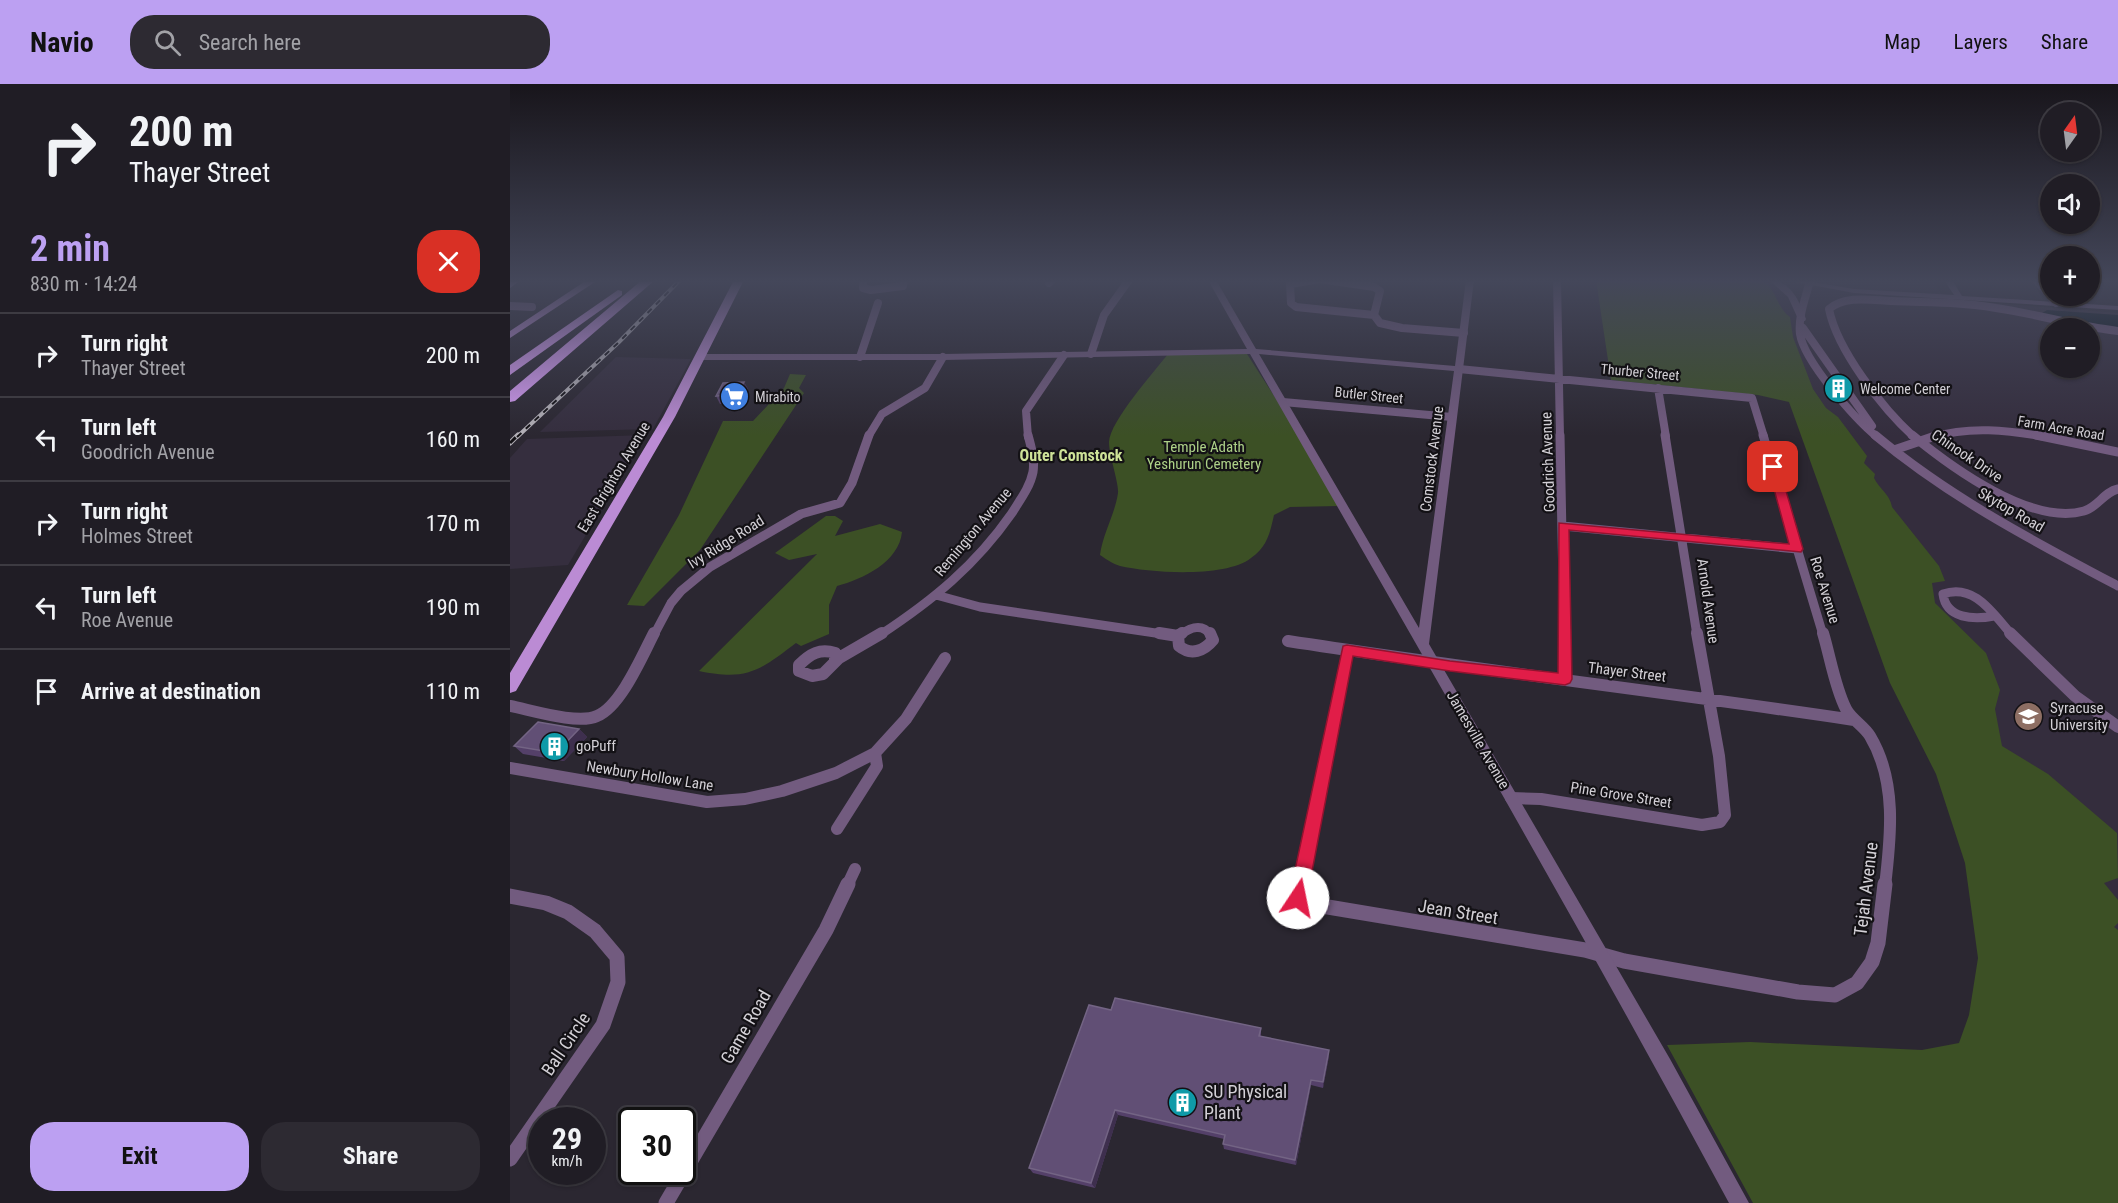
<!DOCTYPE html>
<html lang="en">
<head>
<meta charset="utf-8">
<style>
  body { margin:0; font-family:"Roboto Condensed",sans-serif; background:#2d2a32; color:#f1f3f6; height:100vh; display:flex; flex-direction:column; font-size:22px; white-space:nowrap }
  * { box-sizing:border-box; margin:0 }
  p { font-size:20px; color:#a2a2a7 }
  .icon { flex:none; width:33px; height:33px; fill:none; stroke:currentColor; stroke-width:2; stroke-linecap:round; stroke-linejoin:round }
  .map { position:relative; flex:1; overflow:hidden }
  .details { display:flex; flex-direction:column; background:#201d25; width:510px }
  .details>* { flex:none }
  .guide { background:#201d25; color:#f1f3f6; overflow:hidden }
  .needle { width:39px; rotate:14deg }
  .buttons { position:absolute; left:1530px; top:18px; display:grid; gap:12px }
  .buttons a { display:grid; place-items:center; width:60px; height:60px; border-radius:50%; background:#201d25; box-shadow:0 2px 4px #0004,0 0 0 2px #3d3b42; font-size:30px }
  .speed { position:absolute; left:18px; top:1023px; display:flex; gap:12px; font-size:30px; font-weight:700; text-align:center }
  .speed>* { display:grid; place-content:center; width:78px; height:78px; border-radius:50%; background:#201d25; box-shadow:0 2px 4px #0004,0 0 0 2px #3d3b42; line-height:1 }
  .speed small { font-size:15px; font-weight:400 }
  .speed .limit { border:3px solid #111; border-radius:9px; background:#fff; color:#111 }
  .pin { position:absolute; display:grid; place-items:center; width:51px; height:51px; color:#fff; margin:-26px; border-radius:12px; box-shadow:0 3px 9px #0006 }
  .me { position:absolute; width:66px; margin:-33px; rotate:11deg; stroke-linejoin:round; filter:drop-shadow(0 0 4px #0008) }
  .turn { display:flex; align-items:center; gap:21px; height:126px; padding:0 30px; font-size:27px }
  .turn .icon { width:78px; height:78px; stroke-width:2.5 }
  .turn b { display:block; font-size:42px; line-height:51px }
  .round { display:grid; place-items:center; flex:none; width:63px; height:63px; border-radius:24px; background:#2d2a32 }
  .headline { display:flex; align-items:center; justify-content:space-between; height:102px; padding:0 30px }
  h1 { font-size:36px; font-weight:700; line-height:45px; color:#bca0f2 }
  .primary-button { display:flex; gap:12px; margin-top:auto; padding:12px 30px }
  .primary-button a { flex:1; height:69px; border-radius:24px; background:#bca0f2; color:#111; font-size:24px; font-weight:700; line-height:69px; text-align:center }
  .primary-button a+a { background:#2d2a32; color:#f1f3f6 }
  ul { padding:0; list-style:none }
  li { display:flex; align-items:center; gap:18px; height:84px; padding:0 30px; border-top:2px solid #3d3b42 }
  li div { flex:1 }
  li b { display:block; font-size:22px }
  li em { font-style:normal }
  header { display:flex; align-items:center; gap:36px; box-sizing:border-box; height:84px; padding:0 30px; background:#bca0f2; color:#111 }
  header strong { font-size:28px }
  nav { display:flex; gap:33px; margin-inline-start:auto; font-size:21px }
  .search { width:420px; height:54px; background:#2d2a32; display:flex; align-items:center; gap:15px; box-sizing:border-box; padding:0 21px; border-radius:24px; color:#a2a2a7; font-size:22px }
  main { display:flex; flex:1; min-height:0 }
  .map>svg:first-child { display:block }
</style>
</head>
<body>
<header>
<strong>Navio</strong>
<div class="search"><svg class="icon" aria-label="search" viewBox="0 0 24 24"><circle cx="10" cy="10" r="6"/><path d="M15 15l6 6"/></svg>Search here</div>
<nav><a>Map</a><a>Layers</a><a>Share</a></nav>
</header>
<main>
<section class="details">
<div class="guide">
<div class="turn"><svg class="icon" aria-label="right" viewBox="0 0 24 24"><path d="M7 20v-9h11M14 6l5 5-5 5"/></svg><div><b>200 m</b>Thayer Street</div></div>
</div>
<div class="headline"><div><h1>2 min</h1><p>830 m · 14:24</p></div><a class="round" style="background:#d93025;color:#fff"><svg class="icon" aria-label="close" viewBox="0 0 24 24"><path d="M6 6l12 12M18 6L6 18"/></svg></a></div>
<ul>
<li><svg class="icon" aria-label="right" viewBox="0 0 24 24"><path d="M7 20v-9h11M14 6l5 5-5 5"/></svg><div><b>Turn right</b><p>Thayer Street</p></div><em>200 m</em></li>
<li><svg class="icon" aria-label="left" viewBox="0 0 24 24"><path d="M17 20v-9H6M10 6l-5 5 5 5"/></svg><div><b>Turn left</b><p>Goodrich Avenue</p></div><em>160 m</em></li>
<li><svg class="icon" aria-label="right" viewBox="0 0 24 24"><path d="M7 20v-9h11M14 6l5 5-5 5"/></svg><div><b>Turn right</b><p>Holmes Street</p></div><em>170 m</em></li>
<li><svg class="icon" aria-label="left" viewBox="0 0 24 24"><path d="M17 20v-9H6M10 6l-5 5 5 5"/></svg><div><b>Turn left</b><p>Roe Avenue</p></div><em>190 m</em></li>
<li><svg class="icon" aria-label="arrive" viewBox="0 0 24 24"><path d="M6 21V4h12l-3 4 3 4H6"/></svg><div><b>Arrive at destination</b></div><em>110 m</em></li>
</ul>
<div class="primary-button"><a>Exit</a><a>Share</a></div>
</section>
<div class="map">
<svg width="1608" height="1119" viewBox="0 0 1608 1119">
  <rect width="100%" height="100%" fill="#2b2731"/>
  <path fill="#352e3e" d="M106,273L181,275L143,345L30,348Z
    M135,351L58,481L0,485V374L17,355Z"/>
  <path fill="#342d3d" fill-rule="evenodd" d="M1240,196H1422L1435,215L1608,229V1016ZM1540,244H1580V284H1540Z"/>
  <path fill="#3c5025" d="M1086,196H1249C1268,203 1264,221 1280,233L1283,253L1303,305L1316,324L1328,333L1357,372L1354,379L1365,390L1364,394C1369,405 1380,410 1382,423L1429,482L1435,497L1422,499L1425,519L1476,569L1490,606L1485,625L1492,662L1538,690L1607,749L1608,794L1594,799L1608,816V839L1604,843L1608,846V1119H1243L1157,961L1240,958L1412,966L1449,959L1459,931L1468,874L1455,779L1426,690L1380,599L1279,318L1248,311L1101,296Z
    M658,270H737L770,321L829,422L780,423L764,431C760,449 757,463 741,474C716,494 641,489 610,482C603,480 596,475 590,471C593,449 605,430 608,409C609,399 599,372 599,358C600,337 644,288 658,270Z
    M280,290L296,291L289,304L294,309L190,466L134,522L117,521L169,431L213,337H243L274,304Z
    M316,432H325L333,437L325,452L370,440L392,448C389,478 353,495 327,502L319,521V550L291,562L286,559C249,587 237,597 189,587L307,470L279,476L265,469Z"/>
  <path fill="#001018" d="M1537,226L1608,231V243C1583,241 1554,242 1532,229Z"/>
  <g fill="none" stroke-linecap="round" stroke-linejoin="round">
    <path stroke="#725b7f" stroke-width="8" d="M810,195L864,203L870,207L864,231L786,223L781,219L780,200Z
      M353,196V204L361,206L393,202L394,196
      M1047,196L1050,353
      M1526,196L1546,219
      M539,199L542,196
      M1299,200C1295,216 1288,233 1290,250C1294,277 1345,335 1367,353
      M0,222L22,223
      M864,231L870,239L892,244L954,249
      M1293,244L1362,342
      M581,270L594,231L619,196
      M350,273L368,219
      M949,285L1242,314L1254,353
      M1148,304L1156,353
      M773,318L942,333
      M358,353L372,330L415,304L433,273
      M518,353L516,327L554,271
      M1404,353C1373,325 1327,266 1319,225C1335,211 1361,216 1381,217C1416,218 1451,218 1486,224C1527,230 1566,242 1608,247
      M1423,353C1459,342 1498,346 1535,353"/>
    <path stroke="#725b7f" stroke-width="9" d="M1050,351L1054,551
      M1155,351L1187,551
      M1253,351L1313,551
      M1365,351C1439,413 1523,457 1608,502
      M1402,351C1441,383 1521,442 1574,427C1588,423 1594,408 1608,405
      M1526,351L1608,368
      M1384,366L1428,351
      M1053,442L1287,465
      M426,511L470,523L659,551
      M1484,532C1464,536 1436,535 1433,510C1465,499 1483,530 1502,551
      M144,551L161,519L171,507L200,483L291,430L330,419L342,399L359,351
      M370,551C423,516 465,482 502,429C510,416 520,403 523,388C525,375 521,363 518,351
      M670,551C681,543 692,539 701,551"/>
    <path stroke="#725b7f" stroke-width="12" d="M649,549L668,552
      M672,549L668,552L669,562C681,572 694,567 703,556L700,549
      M1054,549L1055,595
      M1313,549C1320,572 1325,604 1336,625C1341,635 1354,642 1360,652C1387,697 1381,752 1375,802
      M1500,549L1565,612L1608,643
      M778,557C966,586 1156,608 1344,636
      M325,576V569C310,564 300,570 289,581V587L302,592L313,590L329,574L372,549
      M0,622C21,626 68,641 87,632C111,622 132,572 144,549
      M0,684L197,718L235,715L272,707L326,689L365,669L396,635L435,574
      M1001,714L1031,715L1192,741L1210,738L1215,731L1209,672L1187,549
      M327,745L367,682L365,669
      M337,802L345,785
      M791,802L838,566"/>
    <path stroke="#725b7f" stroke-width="15" d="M791,800L788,814L794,819L1075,866L1114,877L1288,908L1325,911L1347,899L1362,878L1368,859L1375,800
      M0,812L36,819L58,828L85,847L107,873L108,898L93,941L0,1075
      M156,1119L316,846L338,800"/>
    <path fill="#725b7f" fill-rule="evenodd" d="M698,196H706L746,265L945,282L956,196H964L919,560L1160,975L1239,1119H1219C1065,833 901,552 740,270L433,276H191L187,273L191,270H433L737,265ZM749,270L944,287L909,544Z
      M1259,196C1280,195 1290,218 1296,235L1295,237H1289L1278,213Z
      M1275,196H1291L1344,205L1444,211L1434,196H1442L1452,212L1608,222V226L1344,209Z"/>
    <path fill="#bb8bd4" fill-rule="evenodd" d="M0,196H11L0,204Z
      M77,196H88L0,254V247Z
      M224,196H234L165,333L6,607L0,609V589L153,333Z"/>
    <path fill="#d79df6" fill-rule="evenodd" d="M132,196H145L5,317L0,318V307Z
      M108,206L112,207V211L0,291V281Z"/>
    <defs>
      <path id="rail-far1" d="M7,353L109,258L170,196"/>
      <path id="rail" d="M0,359L8,351"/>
    </defs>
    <use href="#rail-far1" stroke="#b4b1b8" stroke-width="4"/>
    <use href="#rail" stroke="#b4b1b8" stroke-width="5"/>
    <use href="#rail-far1" stroke="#131115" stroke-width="2" stroke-dasharray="6" stroke-linecap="butt"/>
    <use href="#rail" stroke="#131115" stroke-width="3" stroke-dasharray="8" stroke-linecap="butt"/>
  </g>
  <path fill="#544069" d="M234,298L238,305L231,318L210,320L206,312Z
    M69,645L77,653L54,677L13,670L4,662Z
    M601,926L751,944V953L819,972L813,1004L801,1001L786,1081L714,1065L713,1060L714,1055L608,1031L585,1104L523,1089L519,1084Z"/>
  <path fill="#3e2f4e" d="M234,298L238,305L231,318L227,310Z
    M69,645L77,653L54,677L46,669Z
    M819,966V972L813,1004V998Z
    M801,996V1001L786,1081L785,1076Z
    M605,1026L608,1031L585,1104L581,1099Z"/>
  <path fill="#614f75" stroke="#736484" stroke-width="1.5" d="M234,298L227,310L206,312L213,299Z
    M28,638L69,645L46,669L4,662Z
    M605,914L751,944L749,952L819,966L813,998L801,996L785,1076L713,1060L715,1051L605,1026L581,1099L519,1084L579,921L601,926Z"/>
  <linearGradient id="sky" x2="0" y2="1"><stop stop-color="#18151b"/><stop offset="0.56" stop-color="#44475a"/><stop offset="1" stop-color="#44475a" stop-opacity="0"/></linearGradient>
  <rect width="1608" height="352" fill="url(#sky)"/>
  <path fill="#e11d48" stroke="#92132f" stroke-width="1.5" d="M1263,380L1269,383L1293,465L1291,468L1059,446L1062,595L1060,599L1055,601L940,587L843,572L797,814L794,819L788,822L782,819L779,814L833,562L837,561L940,577L1048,589L1049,439L1279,460L1258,383Z"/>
  <defs>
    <symbol id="building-disc" viewBox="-11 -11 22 22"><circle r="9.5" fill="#0f9aa8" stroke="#131115"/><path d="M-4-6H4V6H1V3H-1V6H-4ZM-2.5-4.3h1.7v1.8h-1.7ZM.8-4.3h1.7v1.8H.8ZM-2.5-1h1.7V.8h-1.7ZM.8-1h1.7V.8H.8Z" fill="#fff"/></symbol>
    <symbol id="supermarket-disc" viewBox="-11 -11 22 22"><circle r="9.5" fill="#3f7fe0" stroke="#131115"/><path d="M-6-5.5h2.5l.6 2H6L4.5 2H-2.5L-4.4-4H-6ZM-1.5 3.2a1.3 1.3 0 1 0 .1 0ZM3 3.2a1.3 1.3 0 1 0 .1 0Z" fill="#fff"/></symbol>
    <symbol id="university-disc" viewBox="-11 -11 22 22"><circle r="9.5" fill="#8d6e63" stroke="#131115"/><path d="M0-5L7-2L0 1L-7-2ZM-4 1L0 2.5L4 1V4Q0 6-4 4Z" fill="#fff"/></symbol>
  </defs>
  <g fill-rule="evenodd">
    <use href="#building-disc" x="1312" y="288" width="33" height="33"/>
    <use href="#supermarket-disc" x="208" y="296" width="33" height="33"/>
    <use href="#university-disc" x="1502" y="616" width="33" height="33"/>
    <use href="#building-disc" x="28" y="646" width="33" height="33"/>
    <use href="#building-disc" x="656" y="1002" width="33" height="33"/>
  </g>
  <g text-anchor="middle" stroke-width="4.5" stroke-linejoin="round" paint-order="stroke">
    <g font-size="14" fill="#d3d0d6" stroke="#131115">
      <text transform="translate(1130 288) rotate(5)" y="5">Thurber Street</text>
      <text transform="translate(859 311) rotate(6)" y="5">Butler Street</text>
      <text transform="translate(1551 344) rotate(10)" y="5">Farm Acre Road</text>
    </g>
    <g font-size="14" fill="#d3d0d6" stroke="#131115" text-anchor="start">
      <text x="1350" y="310">Welcome Center</text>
      <text x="245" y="318">Mirabito</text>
    </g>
    <g font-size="15" fill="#add187" stroke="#131115">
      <text x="694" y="368">Temple Adath<tspan x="694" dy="17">Yeshurun Cemetery</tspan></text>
    </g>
    <g font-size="15" fill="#d3d0d6" stroke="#131115">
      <text transform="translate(1457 372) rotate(34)" y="5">Chinook Drive</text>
      <text transform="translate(922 375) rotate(-83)" y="5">Comstock Avenue</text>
      <text transform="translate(1038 378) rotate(-92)" y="5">Goodrich Avenue</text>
      <text transform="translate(104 393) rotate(-59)" y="5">East Brighton Avenue</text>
      <text transform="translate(1501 426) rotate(30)" y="5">Skytop Road</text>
      <text transform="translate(463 448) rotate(-50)" y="5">Remington Avenue</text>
      <text transform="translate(216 458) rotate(-32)" y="5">Ivy Ridge Road</text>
      <text transform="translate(1315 506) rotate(73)" y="5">Roe Avenue</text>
      <text transform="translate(1198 517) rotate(82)" y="5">Arnold Avenue</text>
      <text transform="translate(1117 588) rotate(7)" y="5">Thayer Street</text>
      <text transform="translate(968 656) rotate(60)" y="5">Jamesville Avenue</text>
      <text transform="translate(140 692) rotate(9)" y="5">Newbury Hollow Lane</text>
      <text transform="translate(1111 711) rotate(9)" y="5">Pine Grove Street</text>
    </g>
    <g font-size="15" fill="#d3d0d6" stroke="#131115" text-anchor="start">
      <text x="1540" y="629">Syracuse<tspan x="1540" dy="17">University</tspan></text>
      <text x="66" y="667">goPuff</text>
    </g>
    <g font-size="16" font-weight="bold" fill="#cee398" stroke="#131115">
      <text x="561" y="377">Outer Comstock</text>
    </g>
    <g font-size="18" fill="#d3d0d6" stroke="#131115">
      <text transform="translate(1356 805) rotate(-83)" y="6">Tejah Avenue</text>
      <text transform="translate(948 828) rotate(9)" y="6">Jean Street</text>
      <text transform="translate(236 943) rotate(-60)" y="6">Game Road</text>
      <text transform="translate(56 960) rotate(-56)" y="6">Ball Circle</text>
    </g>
    <g font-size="18" fill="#d3d0d6" stroke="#131115" text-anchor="start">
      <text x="694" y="1014">SU Physical<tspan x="694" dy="21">Plant</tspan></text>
    </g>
  </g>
</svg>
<div class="buttons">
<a><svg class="needle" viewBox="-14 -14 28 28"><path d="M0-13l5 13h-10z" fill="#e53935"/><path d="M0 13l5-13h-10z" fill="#a2a2a7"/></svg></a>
<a><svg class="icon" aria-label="sound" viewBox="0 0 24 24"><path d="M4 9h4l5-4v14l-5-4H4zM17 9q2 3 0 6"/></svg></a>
<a>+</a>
<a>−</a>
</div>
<div class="speed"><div>29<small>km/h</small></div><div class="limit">30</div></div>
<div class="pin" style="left:1263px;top:383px;background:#d93025"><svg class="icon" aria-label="arrive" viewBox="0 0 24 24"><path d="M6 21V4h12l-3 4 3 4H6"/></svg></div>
<svg class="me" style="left:788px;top:814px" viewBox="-20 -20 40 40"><circle r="19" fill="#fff"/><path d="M0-13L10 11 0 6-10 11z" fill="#e11d48"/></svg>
</div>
</main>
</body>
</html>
